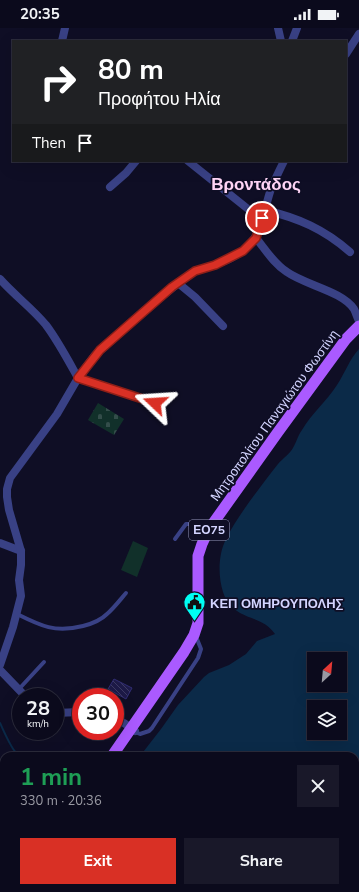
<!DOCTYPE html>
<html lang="en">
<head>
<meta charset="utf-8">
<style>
  body { margin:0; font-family:"Nunito Sans",sans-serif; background:#191829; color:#f1f3f6; height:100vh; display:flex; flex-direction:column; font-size:15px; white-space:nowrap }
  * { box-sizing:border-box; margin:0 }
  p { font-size:13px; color:#9a9aa3 }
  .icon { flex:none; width:22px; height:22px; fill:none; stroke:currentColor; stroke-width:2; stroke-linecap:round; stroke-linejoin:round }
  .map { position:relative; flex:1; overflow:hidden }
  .details { position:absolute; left:0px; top:724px; width:359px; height:140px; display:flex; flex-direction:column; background:#0b0a1c; border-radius:12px 12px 0 0; box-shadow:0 4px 16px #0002,0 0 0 1px #2b2b3b }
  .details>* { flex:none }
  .banner { position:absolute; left:12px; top:12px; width:335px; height:122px; border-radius:0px; box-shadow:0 4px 16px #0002,0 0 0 1px #2b2b3b; background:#202124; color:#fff; overflow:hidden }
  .needle { width:26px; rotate:26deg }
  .buttons { position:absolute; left:307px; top:624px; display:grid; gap:8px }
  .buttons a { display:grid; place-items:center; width:40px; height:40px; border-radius:0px; background:#0b0a1c; box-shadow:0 4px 16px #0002,0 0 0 1px #2b2b3b; font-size:20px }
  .speed { position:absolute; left:12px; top:660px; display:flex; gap:8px; font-size:20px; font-weight:700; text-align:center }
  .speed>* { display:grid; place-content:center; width:52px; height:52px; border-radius:50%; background:#0b0a1c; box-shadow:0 4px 16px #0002,0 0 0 1px #2b2b3b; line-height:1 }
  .speed small { font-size:10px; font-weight:400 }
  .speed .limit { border:6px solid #d22; background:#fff; color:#111 }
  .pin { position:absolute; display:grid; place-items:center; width:34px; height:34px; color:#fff; margin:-17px; border:2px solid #fff; border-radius:50%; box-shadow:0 1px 4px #0007 }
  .me { position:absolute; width:44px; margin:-22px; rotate:290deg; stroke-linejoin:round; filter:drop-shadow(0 0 3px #0008) }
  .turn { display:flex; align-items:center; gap:14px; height:84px; padding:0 20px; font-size:18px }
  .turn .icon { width:52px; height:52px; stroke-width:2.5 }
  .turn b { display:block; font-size:28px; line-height:34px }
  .then { display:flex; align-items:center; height:38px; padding:0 20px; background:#0003; gap:8px; font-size:15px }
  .round { display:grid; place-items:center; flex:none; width:42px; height:42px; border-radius:0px; background:#191829 }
  .overview { display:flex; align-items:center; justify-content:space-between; height:68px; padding:0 20px }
  h1 { font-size:24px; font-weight:700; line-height:30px; color:#1e9e55 }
  .cta { display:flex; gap:8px; margin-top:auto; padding:8px 20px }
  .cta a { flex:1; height:46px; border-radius:0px; background:#d93025; color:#fff; font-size:16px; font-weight:700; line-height:46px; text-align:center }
  .cta a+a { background:#191829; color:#f1f3f6 }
  .status { display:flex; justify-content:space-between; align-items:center; height:28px; padding:0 20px; background:#0b0a1c; direction:ltr }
  .status svg { height:11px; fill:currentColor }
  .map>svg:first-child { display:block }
</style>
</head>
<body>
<div class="status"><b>20:35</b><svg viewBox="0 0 49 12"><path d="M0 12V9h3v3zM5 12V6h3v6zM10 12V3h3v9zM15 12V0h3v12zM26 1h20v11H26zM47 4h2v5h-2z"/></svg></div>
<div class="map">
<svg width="359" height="864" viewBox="0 0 359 864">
  <defs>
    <pattern id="cemetery-stones" width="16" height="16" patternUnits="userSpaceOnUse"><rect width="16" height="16" fill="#11302a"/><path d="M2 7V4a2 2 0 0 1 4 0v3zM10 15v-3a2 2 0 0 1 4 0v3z" fill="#334d4a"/></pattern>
    <pattern id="building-back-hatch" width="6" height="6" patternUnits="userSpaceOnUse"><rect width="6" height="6" fill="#1d1a47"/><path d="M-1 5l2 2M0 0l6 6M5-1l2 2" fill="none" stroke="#3d3a63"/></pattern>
  </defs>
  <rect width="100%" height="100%" fill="#0f0e25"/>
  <path fill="#11302a" d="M133,513L148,520L137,549L121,542Z"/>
  <path fill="url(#cemetery-stones)" d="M98,375L124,391L114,407L88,392Z"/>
  <path fill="#0b2a48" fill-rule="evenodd" d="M359,321V864H66V860H355V728H140L161,701L178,677L204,649L209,645L229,637L246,626L257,613L275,606C261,585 233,594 223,564C218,548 218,527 226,511C238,487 261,458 278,436C283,430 291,425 294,418C297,413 298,407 302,402C311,386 327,373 337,357C345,345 349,332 359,321ZM314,631H340V657H314ZM314,679H340V705H314Z"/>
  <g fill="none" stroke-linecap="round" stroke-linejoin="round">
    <path stroke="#0b2a48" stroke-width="2" d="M0,695C3,701 12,723 17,725C21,727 26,727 30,728"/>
  </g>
  <path fill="url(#building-back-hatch)" stroke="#302c73" d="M114,651L132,660L126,671L108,661Z"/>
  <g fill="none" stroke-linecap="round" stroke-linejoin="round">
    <path stroke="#394185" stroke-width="4" d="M175,511L186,496H190L206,506
      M17,586C41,598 55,605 83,598C91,596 101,592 107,586C114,580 120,572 126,565
      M19,661L44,634
      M135,704L140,706L149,703L152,700L198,630L201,621L197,611"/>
    <path stroke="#394185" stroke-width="8" d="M278,0L281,13
      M62,13L65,0
      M292,13L297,0
      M188,133L248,181L262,190
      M110,159L126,145L136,133
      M265,182C298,190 324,201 350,224
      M256,210C265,221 274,236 287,244C305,257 342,263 354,281C356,285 357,289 359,293
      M0,251C14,267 32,280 46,297C58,313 68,332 78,350L155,375
      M178,255L195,269L223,298
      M0,515L21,523
      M0,642L26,669
      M55,685L81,684
      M115,692L124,695L135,703"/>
    <path stroke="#394185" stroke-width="8" d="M346,26L359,6
      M0,637L13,599L21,568L19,552L21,537V523L9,482L7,469V461L10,450L57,386L78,350L95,327L145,282L190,246C203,239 219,237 233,229C262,214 261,192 270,164C274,153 279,143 284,133"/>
    <path stroke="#aa5aff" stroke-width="11" d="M112,728L184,624L194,607L198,595V528L202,516L209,501L278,404L346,311L359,298
      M53,864L54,860"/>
  </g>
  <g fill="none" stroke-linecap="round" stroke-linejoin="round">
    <defs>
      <path id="route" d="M155,375L78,350L100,322L172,259L195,243L215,237L243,223L256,210L262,190"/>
    </defs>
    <use href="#route" stroke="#8d1f18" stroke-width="10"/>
    <use href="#route" stroke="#d93025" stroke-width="7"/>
  </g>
  <defs>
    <symbol id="civic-pin" viewBox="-11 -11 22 30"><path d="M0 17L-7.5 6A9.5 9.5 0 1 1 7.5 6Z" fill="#00fef3" stroke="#0f0e25"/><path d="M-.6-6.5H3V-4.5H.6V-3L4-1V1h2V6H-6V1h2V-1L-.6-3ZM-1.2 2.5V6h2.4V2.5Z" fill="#111"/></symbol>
  </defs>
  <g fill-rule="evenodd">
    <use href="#civic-pin" x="182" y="562" width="25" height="34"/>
  </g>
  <g text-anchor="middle" stroke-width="3.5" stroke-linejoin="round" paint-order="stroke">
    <rect fill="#0f0e25" stroke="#9899be" stroke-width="1" x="189" y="492" width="40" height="20" rx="3"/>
    <g font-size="12" font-weight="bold" fill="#d3d4ff">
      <text x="209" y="506">ΕΟ75</text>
    </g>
    <g font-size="13" fill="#d3d4ff" stroke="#0f0e25">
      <text transform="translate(274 387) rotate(-54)" y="5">Μητροπολίτου Παναγιώτου Φωστίνη</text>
    </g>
    <g font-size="13" font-weight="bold" fill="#d3d4ff" stroke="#0f0e25" text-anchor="start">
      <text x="210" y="580">ΚΕΠ ΟΜΗΡΟΥΠΟΛΗΣ</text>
    </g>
    <g font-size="17" font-weight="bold" fill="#ffd5f6" stroke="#0f0e25">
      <text x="256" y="162">Βροντάδος</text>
    </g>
  </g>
</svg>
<div class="buttons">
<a><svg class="needle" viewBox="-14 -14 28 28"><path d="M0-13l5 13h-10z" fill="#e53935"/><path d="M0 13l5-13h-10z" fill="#9a9aa3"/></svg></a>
<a><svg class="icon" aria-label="layers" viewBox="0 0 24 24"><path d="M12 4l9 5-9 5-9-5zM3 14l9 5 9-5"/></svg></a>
</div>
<div class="speed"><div>28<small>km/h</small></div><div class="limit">30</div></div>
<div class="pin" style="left:262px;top:190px;background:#d93025"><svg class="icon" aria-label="arrive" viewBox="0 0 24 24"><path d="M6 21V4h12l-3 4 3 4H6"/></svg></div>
<svg class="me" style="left:155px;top:375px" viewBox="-20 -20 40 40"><path d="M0-17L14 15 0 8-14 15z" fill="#d93025" stroke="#fff" stroke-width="4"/></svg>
<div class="banner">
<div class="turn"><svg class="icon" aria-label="right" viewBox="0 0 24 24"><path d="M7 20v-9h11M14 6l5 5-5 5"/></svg><div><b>80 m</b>Προφήτου Ηλία</div></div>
<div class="then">Then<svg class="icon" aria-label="arrive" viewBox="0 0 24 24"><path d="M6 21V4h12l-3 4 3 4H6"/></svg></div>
</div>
<section class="details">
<div class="overview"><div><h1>1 min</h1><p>330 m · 20:36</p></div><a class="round"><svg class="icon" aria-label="close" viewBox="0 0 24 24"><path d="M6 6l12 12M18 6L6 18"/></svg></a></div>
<div class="cta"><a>Exit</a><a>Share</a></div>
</section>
</div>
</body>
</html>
